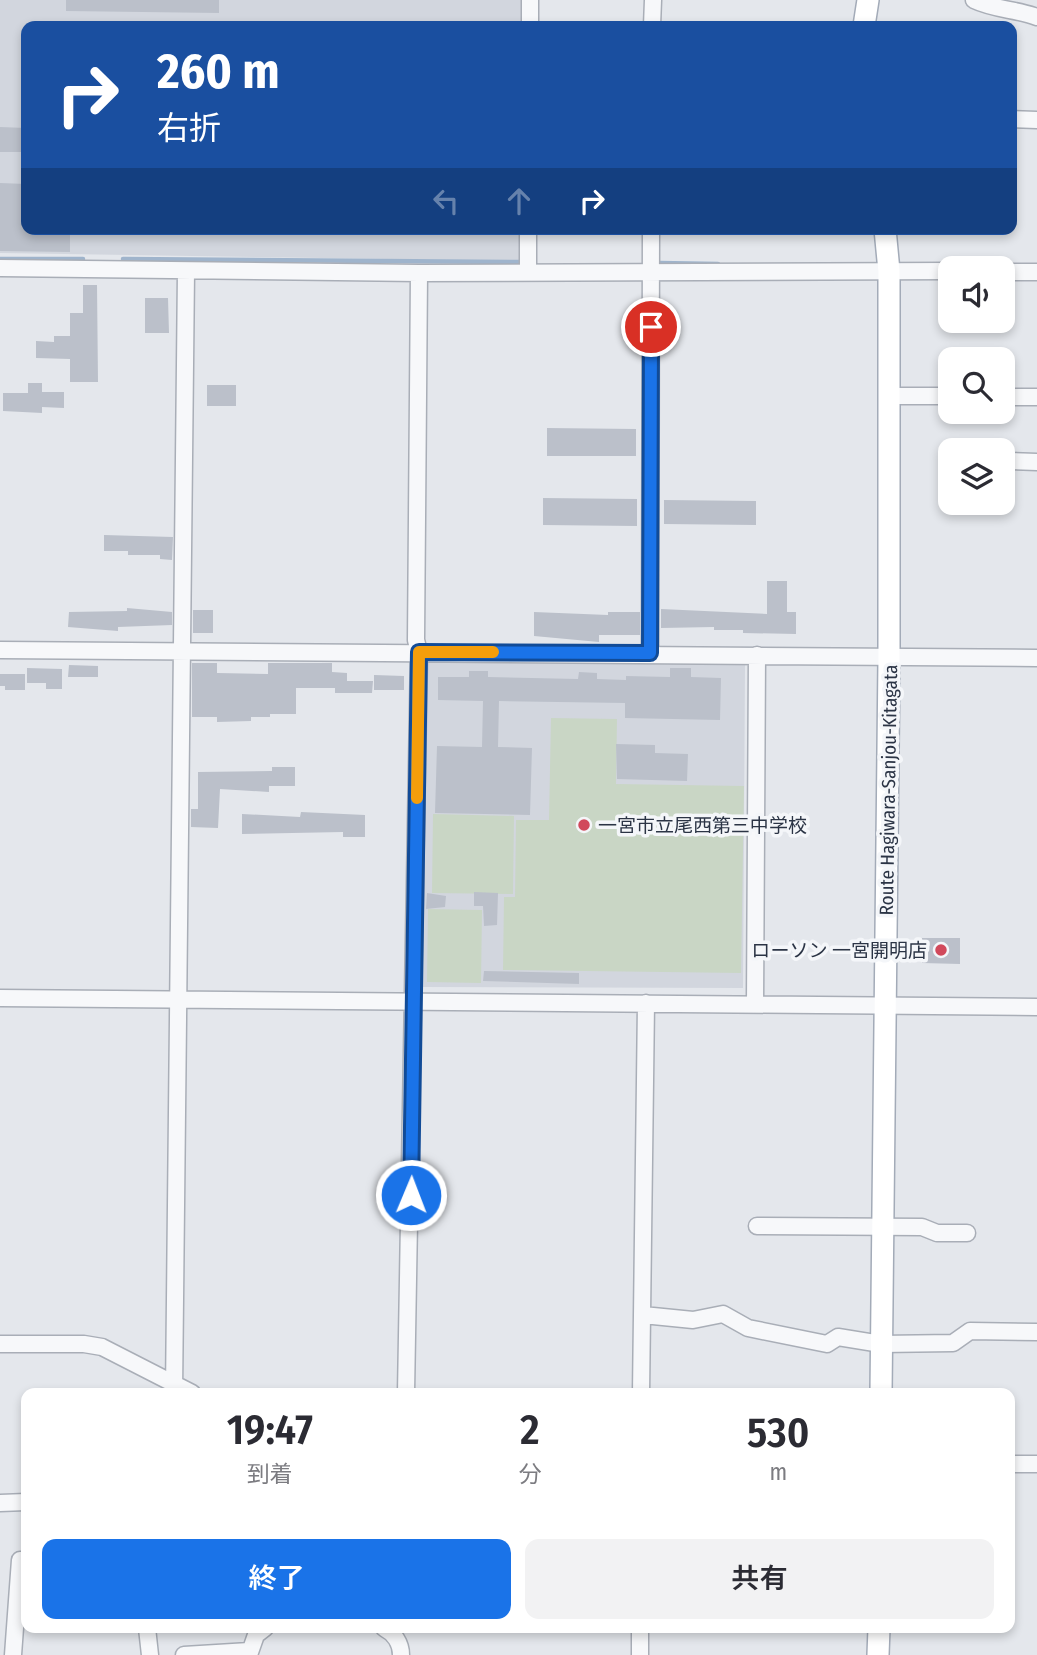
<!DOCTYPE html>
<html lang="ja">
<head>
<meta charset="utf-8">
<style>
  body { margin:0; font-family:"Fira Sans Condensed","Noto Sans JP",sans-serif; background:#f2f2f3; color:#2b2b33; height:100vh; display:flex; flex-direction:column; font-size:26px; white-space:nowrap }
  * { box-sizing:border-box; margin:0 }
  p { font-size:23px; color:#7c7c81 }
  .icon { flex:none; width:38px; height:38px; fill:none; stroke:currentColor; stroke-width:2; stroke-linecap:round; stroke-linejoin:round }
  .map { position:relative; flex:1; overflow:hidden }
  .side { position:absolute; left:21px; top:1388px; width:994px; height:245px; display:flex; flex-direction:column; background:#fff; border-radius:14px; box-shadow:0 4px 10px #0003 }
  .side>* { flex:none }
  .top-card { position:absolute; left:21px; top:21px; width:996px; height:214px; border-radius:14px; box-shadow:0 4px 10px #0003; background:#1a4fa0; color:#fff; overflow:hidden }
  .buttons { position:absolute; left:938px; top:256px; display:grid; gap:14px }
  .buttons a { display:grid; place-items:center; width:77px; height:77px; border-radius:14px; background:#fff; box-shadow:0 4px 10px #0003; font-size:35px }
  .pin { position:absolute; display:grid; place-items:center; width:60px; height:60px; color:#fff; margin:-30px; border:4px solid #fff; border-radius:50%; box-shadow:0 2px 7px #0007 }
  .me { position:absolute; width:77px; margin:-38px; rotate:1deg; stroke-linejoin:round; filter:drop-shadow(0 0 5px #0008) }
  .turn { display:flex; align-items:center; gap:24px; height:147px; padding:0 21px; font-size:32px }
  .turn .icon { width:91px; height:91px; stroke-width:2.5 }
  .turn b { display:block; font-size:49px; line-height:60px }
  .lanes { display:flex; align-items:center; height:66px; padding:0 21px; background:#0003; justify-content:center; gap:35px; direction:ltr }
  .lanes .off { opacity:.35 }
  .eta { display:flex; justify-content:space-evenly; align-items:center; height:119px; text-align:center }
  .eta b { font-size:42px; font-weight:600; line-height:49px }
  .action { display:flex; gap:14px; margin-top:auto; padding:14px 21px }
  .action a { flex:1; height:80px; border-radius:14px; background:#1a73e8; color:#fff; font-size:28px; font-weight:600; line-height:80px; text-align:center }
  .action a+a { background:#f2f2f3; color:#2b2b33 }
  .map>svg:first-child { display:block }
</style>
</head>
<body>
<div class="map">
<svg width="1037" height="1655" viewBox="0 0 1037 1655">
  <rect width="100%" height="100%" fill="#e4e7ec"/>
  <path fill="#d2d6de" d="M0,0H522V26H26V229H519V261L0,253Z
    M425,662L745,663L743,988L422,987Z"/>
  <path fill="#c9d6c5" d="M551,718L617,719L616,784L744,786L741,973L503,970L504,897H515L516,820H549Z
    M433,814L514,816L513,894L432,893Z
    M428,909L482,910L481,983L427,982Z"/>
  <g fill="none" stroke-linecap="round" stroke-linejoin="round">
    <path stroke="#9fb4cc" stroke-width="4.5" d="M0,259H83
      M123,259L521,262
      M659,263L718,264"/>
  </g>
  <path fill="#bbc0ca" d="M66,0H219V13L66,11Z
    M0,127L26,128V152H0Z
    M0,183L26,184V229H70V252L0,251Z
    M83,285H97L98,382H70V359L36,358V341L54,342V336H70V313H83Z
    M145,298H168L169,333H145Z
    M28,383H42V392H64V408L42,407V413L3,411V393H28Z
    M207,385H236V406H207Z
    M547,428L636,429V456H547Z
    M543,498L637,499V526L543,525Z
    M664,500L756,501V525L664,524Z
    M104,535L173,537L172,560L160,559V555H128V551H104Z
    M767,581H787V612H796V634L743,633V630H714V627L661,628V609L767,614Z
    M127,608L172,612V625L118,627V631L68,627L69,612L127,611Z
    M193,610H213V633H193Z
    M534,612L608,615V612H640V635H599V642L534,636Z
    M192,663H217V673L268,674V663H332V672L347,673V681H373L372,693H335V688H296V714H270V717H251V721L217,722V717H192Z
    M69,665L98,666V677H68Z
    M27,668L62,669V689H46V683H27Z
    M670,668H691V677L721,678L720,720L625,718V703L499,701L498,747L532,748L530,815L435,813L437,746L482,747L483,701L438,700V677H469V671H488V677L578,679L579,672L597,673V679L626,680V676L670,677Z
    M0,674H25V690H5V686H0Z
    M374,675L404,676V690H374Z
    M616,744L655,745V753L688,754L687,781L617,779Z
    M272,767H295V786H269V792L220,789L218,828L191,827V809H198V772L272,771Z
    M301,812L365,815V837H343V832L242,834V814L300,817Z
    M474,892L498,893L497,925L484,926L483,906H474Z
    M427,893L446,896L445,907L426,909Z
    M922,938H960V964L922,963Z
    M484,971L579,973V984L483,981Z"/>
  <g fill="none" stroke-linecap="round" stroke-linejoin="round">
    <defs>
      <path id="minor" d="M530,0V26
        M974,0C995,10 1016,9 1037,17
        M652,26L653,0
        M1012,119L1037,120
        M0,268L419,273L950,271
        M528,272V229
        M1003,272H1037
        M889,396H950
        M1003,397H1037
        M1007,461L1037,462
        M0,650L1037,658
        M650,653L651,229
        M0,998L1037,1007
        M755,1004L757,655
        M757,1226L922,1227L937,1233H967
        M643,1315L693,1320L723,1314L748,1328L827,1344L838,1337L881,1344L953,1343L970,1331L1037,1332
        M0,1344H84L102,1347L192,1393
        M174,1393L186,271
        M406,1393L419,652L416,640L419,273
        M641,1393L646,1003
        M1010,1464H1037
        M0,1503L26,1502
        M147,1628L150,1655
        M384,1628C394,1633 401,1643 401,1655
        M640,1628V1655
        M13,1655L20,1560
        M184,1655L249,1651
        M249,1655L256,1635L265,1628"/>
      <path id="major" d="M864,26L868,0
        M881,1393L889,658V271L885,229
        M878,1655L879,1628"/>
    </defs>
    <use href="#minor" stroke="#a9aeb7" stroke-width="19"/>
    <use href="#major" stroke="#a3abb8" stroke-width="24"/>
    <use href="#minor" stroke="#f7f8fa" stroke-width="16"/>
    <use href="#major" stroke="#fff" stroke-width="21"/>
  </g>
  <g fill="none" stroke-linecap="round" stroke-linejoin="round">
    <defs>
      <path id="route" d="M411,1195L419,652L650,653L651,327"/>
    </defs>
    <use href="#route" stroke="#114b97" stroke-width="18"/>
    <use href="#route" stroke="#1a73e8" stroke-width="12"/>
    <path stroke="#f59e0b" stroke-width="12" d="M417,798L419,652H493"/>
  </g>
  <g fill="#d1495b" stroke="#f4f6f9" stroke-width="2.5">
    <circle cx="584" cy="825" r="7"/>
    <circle cx="941" cy="950" r="7"/>
  </g>
  <g text-anchor="middle" stroke-width="7" stroke-linejoin="round" paint-order="stroke">
    <g font-size="19" fill="#2b3445" stroke="#f4f6f9">
      <text transform="translate(888 790) rotate(-89)" y="7">Route Hagiwara-Sanjou-Kitagata</text>
    </g>
    <g font-size="19" fill="#2b3445" stroke="#f4f6f9" text-anchor="start">
      <text x="598" y="832">一宮市立尾西第三中学校</text>
      <text x="927" y="957" text-anchor="end">ローソン 一宮開明店</text>
    </g>
  </g>
</svg>
<div class="buttons">
<a><svg class="icon" aria-label="sound" viewBox="0 0 24 24"><path d="M4 9h4l5-4v14l-5-4H4zM17 9q2 3 0 6"/></svg></a>
<a><svg class="icon" aria-label="search" viewBox="0 0 24 24"><circle cx="10" cy="10" r="6"/><path d="M15 15l6 6"/></svg></a>
<a><svg class="icon" aria-label="layers" viewBox="0 0 24 24"><path d="M12 4l9 5-9 5-9-5zM3 14l9 5 9-5"/></svg></a>
</div>
<div class="pin" style="left:651px;top:327px;background:#d93025"><svg class="icon" aria-label="arrive" viewBox="0 0 24 24"><path d="M6 21V4h12l-3 4 3 4H6"/></svg></div>
<svg class="me" style="left:411px;top:1195px" viewBox="-20 -20 40 40"><circle r="17" fill="#1a73e8" stroke="#fff" stroke-width="3"/><path d="M0-11L8 9 0 5-8 9z" fill="#fff"/></svg>
<div class="top-card">
<div class="turn"><svg class="icon" aria-label="right" viewBox="0 0 24 24"><path d="M7 20v-9h11M14 6l5 5-5 5"/></svg><div><b>260 m</b>右折</div></div>
<div class="lanes"><svg class="icon off" aria-label="left" viewBox="0 0 24 24"><path d="M17 20v-9H6M10 6l-5 5 5 5"/></svg><svg class="icon off" aria-label="ahead" viewBox="0 0 24 24"><path d="M12 20V5M6 11l6-6 6 6"/></svg><svg class="icon" aria-label="right" viewBox="0 0 24 24"><path d="M7 20v-9h11M14 6l5 5-5 5"/></svg></div>
</div>
<section class="side">
<div class="eta">
<div><b>19:47</b><p>到着</p></div>
<div><b>2</b><p>分</p></div>
<div><b>530</b><p>m</p></div>
</div>
<div class="action"><a>終了</a><a>共有</a></div>
</section>
</div>
</body>
</html>
